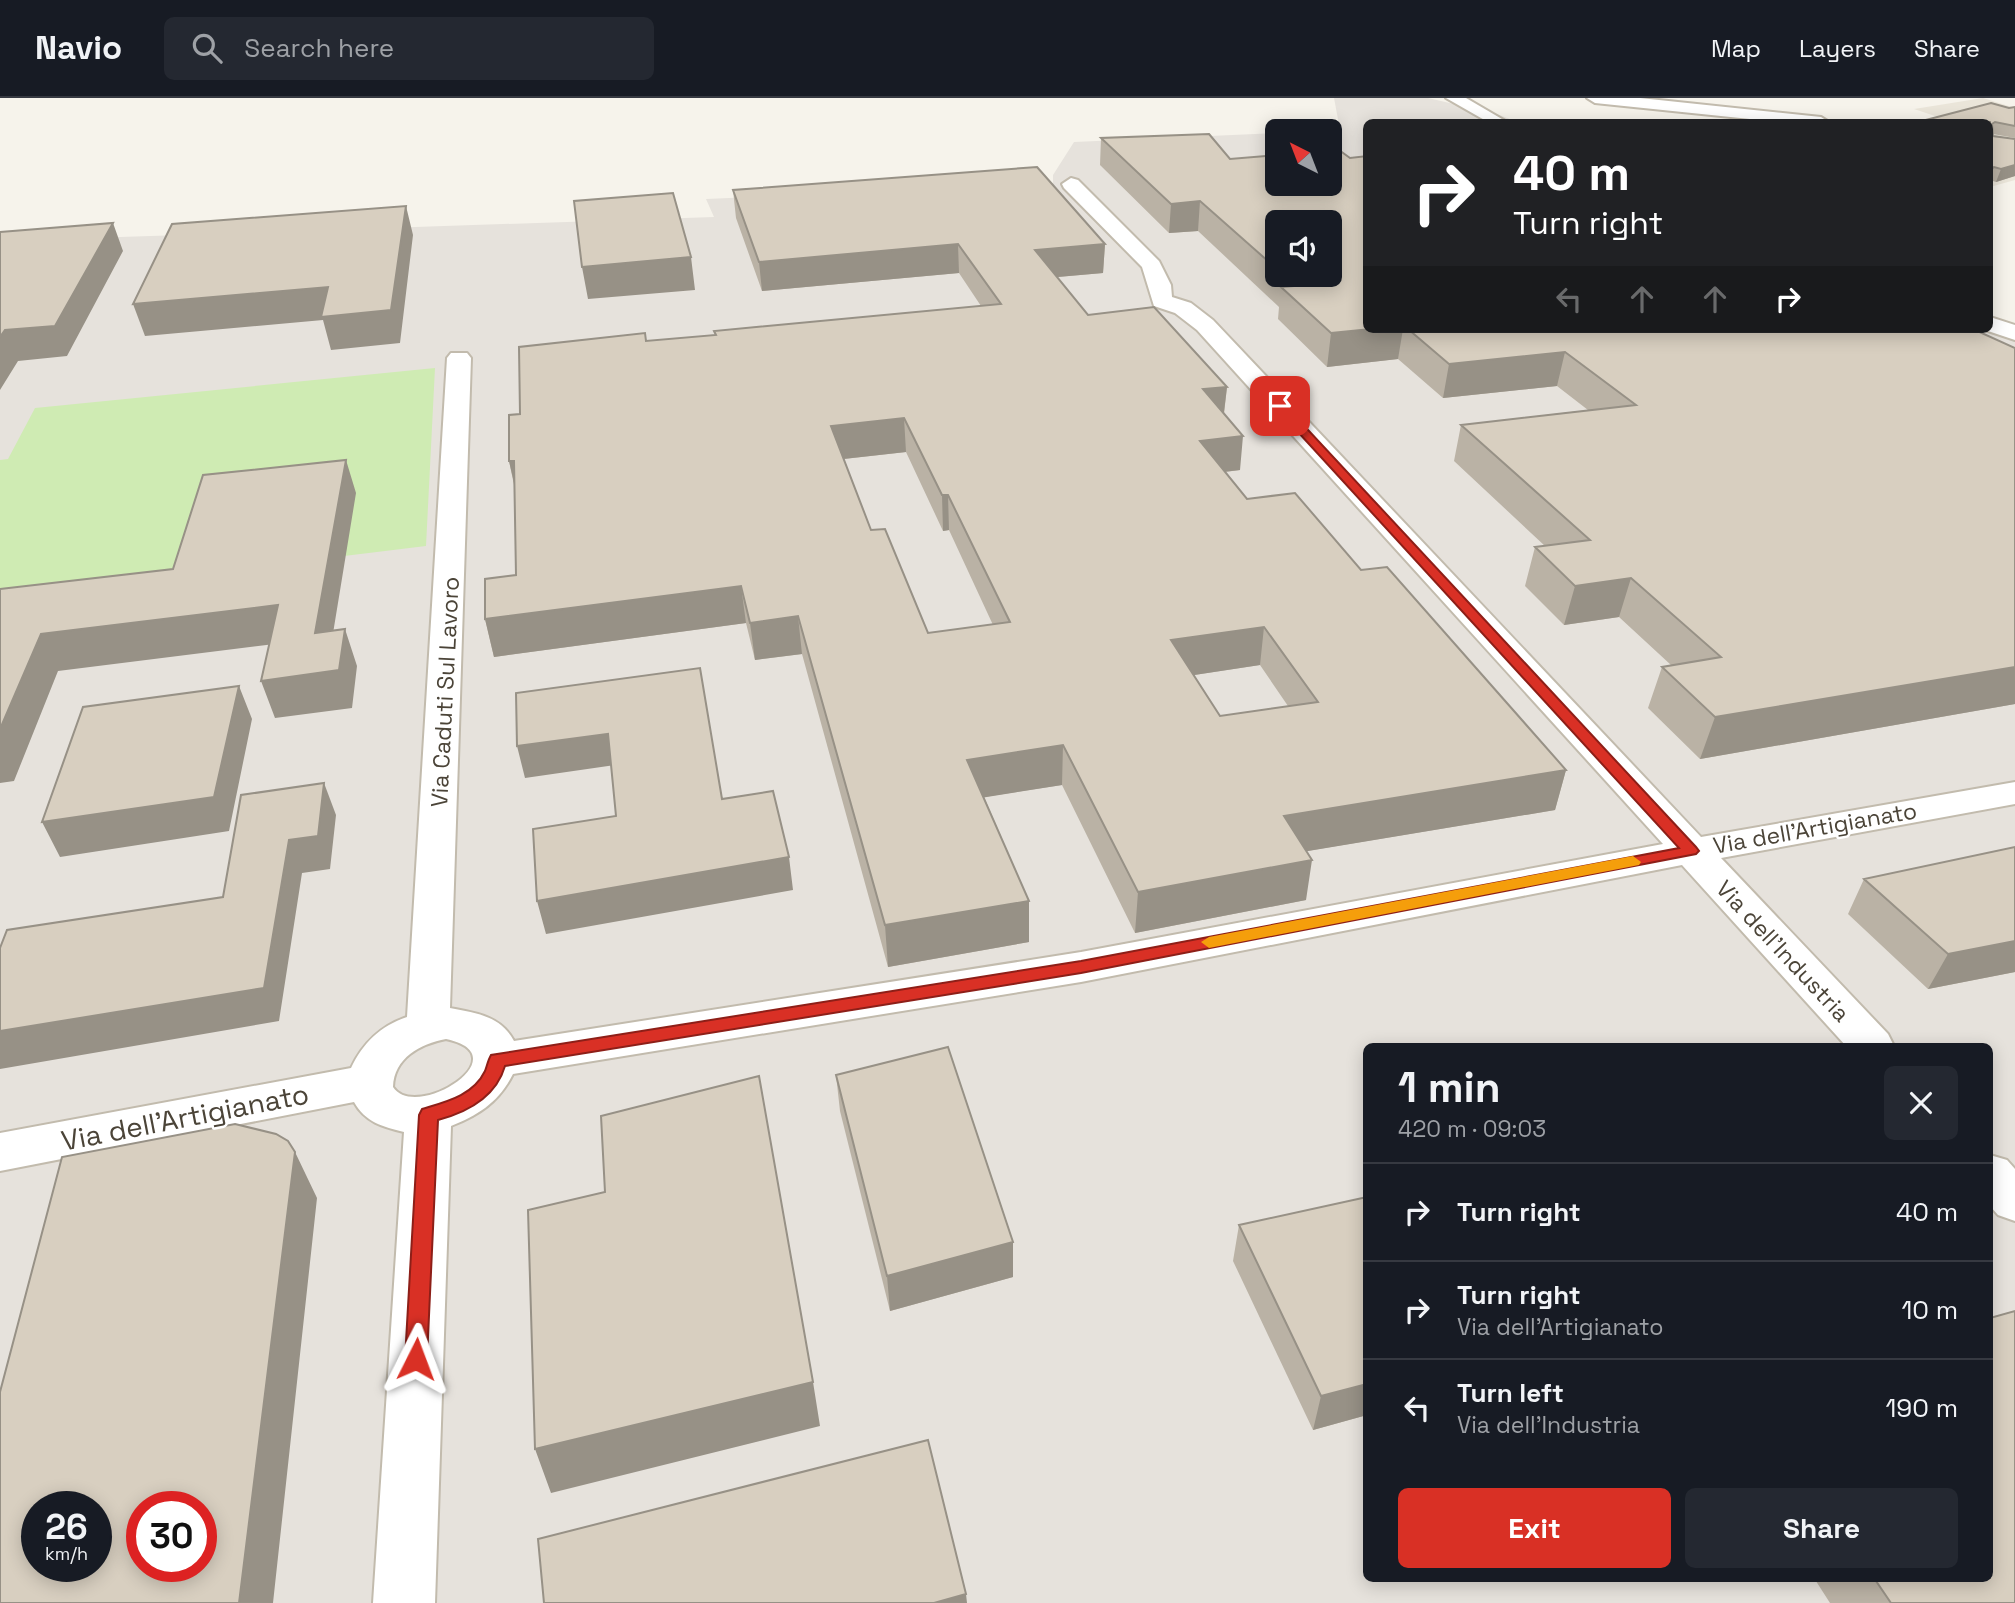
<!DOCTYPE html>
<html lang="en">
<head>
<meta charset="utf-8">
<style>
  body { margin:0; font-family:"Space Grotesk",sans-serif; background:#242831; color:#f1f3f6; height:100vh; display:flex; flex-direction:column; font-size:26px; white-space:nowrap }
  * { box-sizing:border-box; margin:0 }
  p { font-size:23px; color:#9ea1a6 }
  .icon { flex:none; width:38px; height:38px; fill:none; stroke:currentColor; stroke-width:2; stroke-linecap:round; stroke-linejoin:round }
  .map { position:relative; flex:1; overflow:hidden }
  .details { position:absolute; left:1363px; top:945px; width:630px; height:539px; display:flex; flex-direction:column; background:#171b24; border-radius:10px; box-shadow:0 4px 18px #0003 }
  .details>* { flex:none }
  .hud { position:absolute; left:1363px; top:21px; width:630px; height:214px; border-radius:10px; box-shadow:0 4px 18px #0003; background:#202124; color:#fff; overflow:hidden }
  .needle { width:46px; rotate:318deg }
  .tools { position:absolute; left:1265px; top:21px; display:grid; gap:14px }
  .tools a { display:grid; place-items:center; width:77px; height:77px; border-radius:10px; background:#171b24; box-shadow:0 4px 18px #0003; font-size:35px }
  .speed { position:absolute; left:21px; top:1393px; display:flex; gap:14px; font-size:35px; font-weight:700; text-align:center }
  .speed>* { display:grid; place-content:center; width:91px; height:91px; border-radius:50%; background:#171b24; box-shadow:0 4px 18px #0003; line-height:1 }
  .speed small { font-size:18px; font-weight:400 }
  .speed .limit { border:10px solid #d22; background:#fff; color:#111 }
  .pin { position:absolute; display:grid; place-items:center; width:60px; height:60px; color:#fff; margin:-30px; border-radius:14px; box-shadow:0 4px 10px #0006 }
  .me { position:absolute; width:77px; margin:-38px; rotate:3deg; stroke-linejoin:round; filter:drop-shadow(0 0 5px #0008) }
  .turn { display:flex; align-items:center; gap:24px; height:147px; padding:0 35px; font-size:32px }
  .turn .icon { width:91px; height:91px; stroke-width:2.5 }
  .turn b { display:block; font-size:49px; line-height:60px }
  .lanes { display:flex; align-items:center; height:66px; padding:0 35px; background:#0003; justify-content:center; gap:35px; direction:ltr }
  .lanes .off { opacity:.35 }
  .round { display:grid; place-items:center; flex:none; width:74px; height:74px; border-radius:10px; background:#242831 }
  .overview { display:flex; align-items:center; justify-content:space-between; height:119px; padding:0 35px }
  h1 { font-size:42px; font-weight:700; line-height:52px }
  .cta { display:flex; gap:14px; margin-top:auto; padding:14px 35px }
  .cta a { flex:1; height:80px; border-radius:10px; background:#d93025; color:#fff; font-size:28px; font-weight:700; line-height:80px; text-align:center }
  .cta a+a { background:#242831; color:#f1f3f6 }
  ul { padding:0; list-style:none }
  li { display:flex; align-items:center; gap:21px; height:98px; padding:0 35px; border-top:2px solid #363941 }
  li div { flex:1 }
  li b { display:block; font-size:26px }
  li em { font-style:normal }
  header { display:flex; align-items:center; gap:42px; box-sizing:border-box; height:98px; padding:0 35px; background:#171b24; border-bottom:2px solid #363941 }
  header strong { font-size:33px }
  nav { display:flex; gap:38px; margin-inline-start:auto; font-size:24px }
  .search { width:490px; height:63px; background:#242831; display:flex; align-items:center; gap:18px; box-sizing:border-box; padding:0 24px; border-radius:10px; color:#9ea1a6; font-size:26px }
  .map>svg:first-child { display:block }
</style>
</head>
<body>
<header>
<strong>Navio</strong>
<div class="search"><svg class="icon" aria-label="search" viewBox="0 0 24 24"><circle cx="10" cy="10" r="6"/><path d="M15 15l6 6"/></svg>Search here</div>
<nav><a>Map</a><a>Layers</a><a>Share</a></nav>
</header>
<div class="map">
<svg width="2015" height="1505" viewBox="0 0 2015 1505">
  <rect width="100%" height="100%" fill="#f6f3eb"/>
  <path fill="#eae5d9" d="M1983,0L2015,10V82L1990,89V24L1941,20L1914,11Z"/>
  <path fill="#e6e2dc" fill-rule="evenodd" d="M1334,0H1428L1497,16L1517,24H1367V231H1990V219L2015,228V1505H0V143L714,119L706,101L1053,86V77L1074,44L1277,35L1278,86H1330V33H1323L1340,32ZM1278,124H1330V177H1278ZM1367,948H1990V1480H1367ZM37,1409H96V1468H37ZM142,1409H201V1468H142Z"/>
  <path fill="#cfebb3" d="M435,270L426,448L0,500V362L8,361L35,310Z"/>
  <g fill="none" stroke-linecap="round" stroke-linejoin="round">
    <defs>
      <path id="minor" d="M1446,0H1466L1507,24H1488Z
        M1587,0H1640L1821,19L1829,24H1779L1595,5Z
        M1071,80L1078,82L1159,163L1171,187L1172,199L1191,205L1213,222L1701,739L2015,684V706L1721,760L1888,936L1894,948H1846L1682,767L1081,884L513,976C499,1004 479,1017 451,1028L435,1505H373L404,1034C383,1029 365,1024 354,1004L0,1073V1035L351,970C363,945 380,928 407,919L447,260L451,255H467L471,260L450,910C476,915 501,918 514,943L1081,854L1663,746L1197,232L1175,215L1154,208L1142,169L1064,90L1062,86ZM446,941C522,957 416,1024 393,989C394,960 420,946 446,941Z
        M1990,219L2015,227V242L1982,231H1990Z
        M1990,1057L2007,1062L2015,1071V1123L1998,1117L1990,1108Z"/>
    </defs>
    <use href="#minor" stroke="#c2bbad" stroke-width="4"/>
    <use href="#minor" fill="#fff" fill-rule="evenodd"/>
  </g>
  <path fill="#bab2a5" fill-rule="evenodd" d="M2015,9V40L1993,36V38L2015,41V78L1996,84L1990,82V24L2009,10Z
    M1209,36L1230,61L1278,57V86H1330V53L1339,52L1350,60L1367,58V231H1973L2015,250V606L1700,661L1648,610L1662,569L1671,567L1619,519L1564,527L1525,488L1535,449L1545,448L1454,363L1461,327L1588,312L1557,288L1443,300L1398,261L1327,269L1278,221L1279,209L1198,133L1169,135L1100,67L1101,40ZM1278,124H1330V177H1278Z
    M733,92L1105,146L1103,175L1057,179L1088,217L1227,289L1224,316L1240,372L1225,374L1247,401L1361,472L1566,672L1555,712L1307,753L1306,802L1135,835L1062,687L984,699L1029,803V844L888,869L802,556L755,562L746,525L494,559L485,521L516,477L514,387L509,363L520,316L646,243L715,237L981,208L959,175L762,193L736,120ZM906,354L943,433L949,432L993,527L928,535L871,432L844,361ZM1260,567L1288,608L1220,618L1194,577Z
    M2015,749V874L1928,891L1848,816L1864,781Z
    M836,977L1013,1179L890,1213L840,1013Z
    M1367,1099V1317L1313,1332L1233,1163L1239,1127Z
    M1814,1480H1990L2015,1505H1830Z"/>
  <path fill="#979186" d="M2015,67V78L1996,84L2001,71Z
    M1994,69L1990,80V71Z
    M1200,103L1198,133L1169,135L1171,106Z
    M406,108L413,137L400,245L331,252L323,222L145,238L133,206Z
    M113,125L123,153L67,258L18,263L0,292V239L5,232Z
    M958,146L959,175L762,193L759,164Z
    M1105,146L1103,175L1035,181V152Z
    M691,159L695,192L588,201L582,169Z
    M1371,231H1403L1398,261L1327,269L1331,235Z
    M1565,254L1557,288L1443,300L1449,266Z
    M1227,289L1223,322L1203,291Z
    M904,320L906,354L834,362L831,328Z
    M1243,338L1240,372L1197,377L1200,343Z
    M346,362L356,395L327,572L315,535Z
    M509,363H514L517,398Z
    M942,397H948L949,432L943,433Z
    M1631,480L1619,519L1564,527L1575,488Z
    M741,488L746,525L494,559L485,521Z
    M278,507L291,544L58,573L14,683L0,685V631L41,536Z
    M798,518L802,556L755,562L750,525Z
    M1264,529L1260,567L1168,581L1171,542Z
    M345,531L357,568L352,610L275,620L261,583Z
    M2015,569V606L1700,661L1715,619Z
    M239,588L252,621L229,733L60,759L42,724Z
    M608,636L615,667L525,680L517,648Z
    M1063,647L1062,687L968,702L967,662Z
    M1566,672L1555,712L1278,758L1284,718Z
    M324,685L336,717L330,771L302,775L279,923L0,971V933L264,890L289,742Z
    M789,759L793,792L546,836L537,803Z
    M1312,762L1306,802L1135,835L1138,794Z
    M1029,803V844L888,869L885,827Z
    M2015,843V874L1928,891L1948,856Z
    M295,1054L317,1100L273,1505H239Z
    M1013,1144V1179L890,1213L887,1178Z
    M813,1284L820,1328L551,1395L535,1351Z
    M1367,1286V1317L1313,1332L1321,1298Z
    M966,1496L967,1505H934Z"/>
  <path fill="#d8cfc0" stroke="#979186" stroke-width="2" fill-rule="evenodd" d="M1991,5L2009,10L2015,9V28L1995,24L1992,26L1993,38L2015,41V67L2001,71L1994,69L1990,71V24H1918Z
    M1209,36L1230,61L1278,57V86H1330V53L1339,52L1350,60L1367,58V231H1371L1331,235L1281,189L1295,188L1283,177H1330V124H1278V172L1200,103L1171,106L1101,40Z
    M1037,69L1105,146L1035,152L1088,217L1154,209L1227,289L1203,291L1243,338L1200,343L1247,401L1295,395L1361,472L1387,469L1566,672L1284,718L1312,762L1138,794L1063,647L967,662L1029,803L885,827L798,518L750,525L741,488L485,521V481L516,477L514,363H509V317L520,316L519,249L645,235L646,243L716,237L714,233L1001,206L958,146L759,164L733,92ZM904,320L942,397H948L1010,524L928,535L885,431L871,432L831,328ZM1264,529L1318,604L1220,618L1171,542Z
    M673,95L691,159L582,169L574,103Z
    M406,108L391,212L321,219L328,189L133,206L172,126Z
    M113,125L55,228L5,232L0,239V134Z
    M1408,231H1973L2015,250V569L1715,619L1662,569L1721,559L1631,480L1575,488L1535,449L1590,442L1461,327L1636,307L1565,254L1449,266Z
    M346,362L315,535L345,531L339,572L261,583L278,507L41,536L0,631V491L173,471L203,377Z
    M700,570L722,701L773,693L789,759L537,803L533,731L616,718L608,636L517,648L516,595Z
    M239,588L214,699L42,724L83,609Z
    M324,685L318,738L289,742L264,890L0,933V850L7,832L223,799L241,697Z
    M2015,749V843L1948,856L1864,781Z
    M948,949L1013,1144L887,1178L836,977Z
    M759,978L813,1284L535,1351L528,1112L605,1094L601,1018Z
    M235,1026L276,1036L288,1043L295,1054L239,1505H0V1294L62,1059ZM37,1409H96V1468H37ZM142,1409H201V1468H142Z
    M1367,1099V1286L1321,1298L1239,1127Z
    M2015,1213V1505H1891L1874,1480H1990V1220Z
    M928,1342L966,1496L934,1505H544L538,1441Z"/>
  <path fill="#d93025" stroke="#8d1f18" stroke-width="2" d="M1276,305H1283L1696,749L1699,753L1696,756L1081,875L505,968C496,999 468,1014 438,1022L427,1261L424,1268L416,1271L408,1268L405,1261L419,1017L422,1011C445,1004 473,998 485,973C487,968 488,962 491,957L1081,863L1679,750L1276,310Z"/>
  <path fill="#f59e0b" d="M1633,758L1641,764L1639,767L1209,850L1201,844L1209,839Z"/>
  <g text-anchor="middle" stroke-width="5" stroke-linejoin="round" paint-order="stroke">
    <g font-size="23" fill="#4b4438" stroke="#fff">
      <text transform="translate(445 594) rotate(-87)" y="8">Via Caduti Sul Lavoro</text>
      <text transform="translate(1815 730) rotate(-10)" y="8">Via dell'Artigianato</text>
      <text transform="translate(1783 853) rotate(47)" y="8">Via dell’Industria</text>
    </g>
    <g font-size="28" fill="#4b4438" stroke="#fff">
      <text transform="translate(185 1019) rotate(-11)" y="10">Via dell'Artigianato</text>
    </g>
  </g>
</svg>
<div class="tools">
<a><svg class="needle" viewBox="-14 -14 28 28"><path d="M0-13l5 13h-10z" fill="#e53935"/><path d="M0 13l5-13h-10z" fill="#9ea1a6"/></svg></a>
<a><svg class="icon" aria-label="sound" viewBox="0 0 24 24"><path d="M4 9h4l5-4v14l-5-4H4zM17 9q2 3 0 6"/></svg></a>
</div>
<div class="speed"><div>26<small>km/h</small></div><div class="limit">30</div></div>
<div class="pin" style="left:1280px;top:308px;background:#d93025"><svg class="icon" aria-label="arrive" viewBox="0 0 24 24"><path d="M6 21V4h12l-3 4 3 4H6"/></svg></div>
<svg class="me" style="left:416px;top:1261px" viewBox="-20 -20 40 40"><path d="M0-17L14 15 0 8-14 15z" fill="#d93025" stroke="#fff" stroke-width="4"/></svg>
<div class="hud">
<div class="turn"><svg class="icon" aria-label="right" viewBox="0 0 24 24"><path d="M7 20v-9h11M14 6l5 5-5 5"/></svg><div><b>40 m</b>Turn right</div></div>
<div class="lanes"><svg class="icon off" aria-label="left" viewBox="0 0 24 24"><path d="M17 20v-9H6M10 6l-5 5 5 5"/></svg><svg class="icon off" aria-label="ahead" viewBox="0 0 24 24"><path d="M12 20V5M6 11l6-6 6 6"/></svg><svg class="icon off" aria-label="ahead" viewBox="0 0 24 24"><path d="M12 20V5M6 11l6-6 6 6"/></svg><svg class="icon" aria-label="right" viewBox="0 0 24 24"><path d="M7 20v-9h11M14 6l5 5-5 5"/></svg></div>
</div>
<section class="details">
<div class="overview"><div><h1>1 min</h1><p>420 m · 09:03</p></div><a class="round"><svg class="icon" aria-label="close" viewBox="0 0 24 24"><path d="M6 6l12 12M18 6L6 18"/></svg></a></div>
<ul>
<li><svg class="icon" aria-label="right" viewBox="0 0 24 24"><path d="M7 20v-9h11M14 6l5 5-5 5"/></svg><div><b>Turn right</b></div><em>40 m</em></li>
<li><svg class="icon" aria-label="right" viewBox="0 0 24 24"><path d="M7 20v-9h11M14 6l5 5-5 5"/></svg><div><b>Turn right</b><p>Via dell'Artigianato</p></div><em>10 m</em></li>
<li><svg class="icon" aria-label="left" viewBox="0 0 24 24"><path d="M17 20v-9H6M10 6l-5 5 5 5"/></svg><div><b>Turn left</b><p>Via dell’Industria</p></div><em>190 m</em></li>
</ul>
<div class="cta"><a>Exit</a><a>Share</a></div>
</section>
</div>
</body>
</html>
